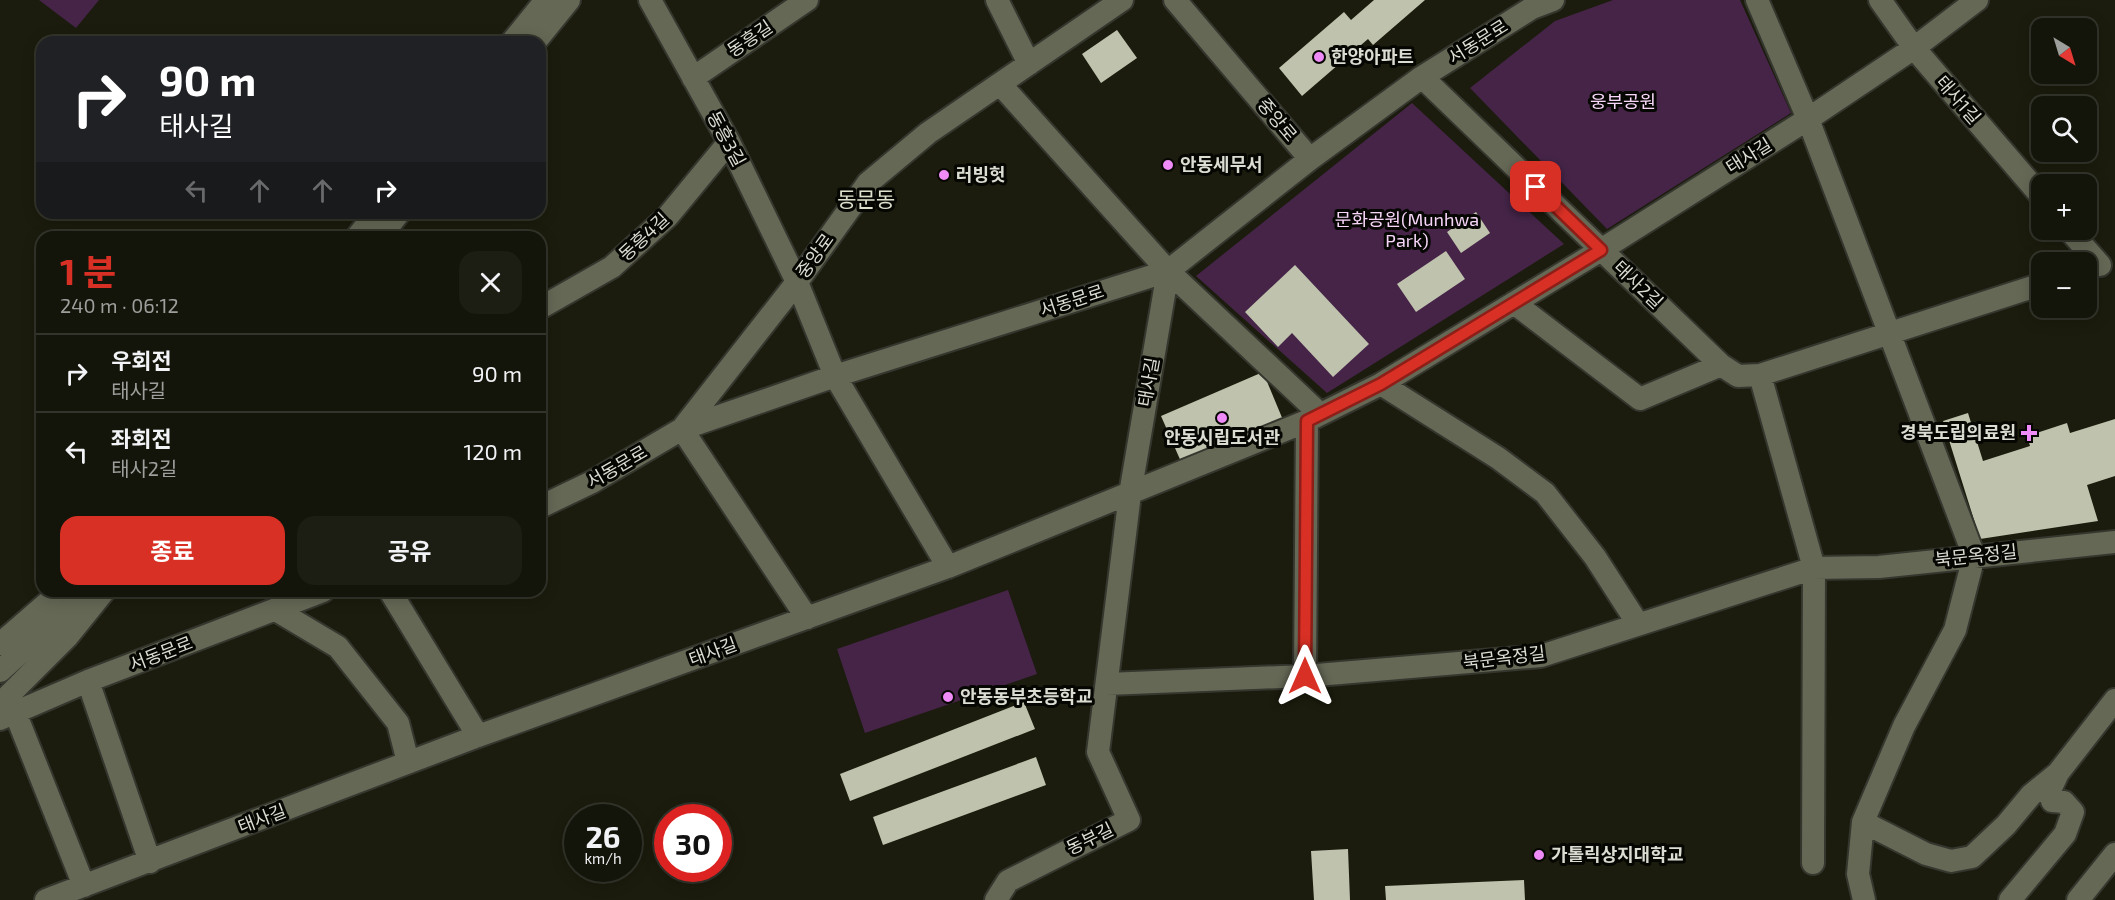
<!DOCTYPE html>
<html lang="ko">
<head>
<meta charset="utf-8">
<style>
  body { margin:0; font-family:"Exo 2","Noto Sans KR",sans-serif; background:#1d1e13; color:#f1f3f6; height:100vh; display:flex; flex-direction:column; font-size:22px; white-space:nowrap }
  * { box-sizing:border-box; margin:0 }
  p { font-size:20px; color:#9d9f9c }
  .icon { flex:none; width:33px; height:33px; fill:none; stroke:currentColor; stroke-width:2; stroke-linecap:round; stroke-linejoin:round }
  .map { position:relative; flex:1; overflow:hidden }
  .sheet { position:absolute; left:36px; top:231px; width:510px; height:366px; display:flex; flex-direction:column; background:#14150a; border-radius:18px; box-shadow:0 3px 15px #0003,0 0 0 2px #33342b }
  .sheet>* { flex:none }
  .guide { position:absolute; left:36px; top:36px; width:510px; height:183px; border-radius:18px; box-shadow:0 3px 15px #0003,0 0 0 2px #33342b; background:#202124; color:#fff; overflow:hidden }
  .needle { width:39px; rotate:142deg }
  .tools { position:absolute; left:2031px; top:18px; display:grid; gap:12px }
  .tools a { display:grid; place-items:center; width:66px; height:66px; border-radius:12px; background:#14150a; box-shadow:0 3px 15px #0003,0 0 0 2px #33342b; font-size:30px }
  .speed { position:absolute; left:564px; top:804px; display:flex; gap:12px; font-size:30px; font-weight:700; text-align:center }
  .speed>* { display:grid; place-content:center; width:78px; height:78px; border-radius:50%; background:#14150a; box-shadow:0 3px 15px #0003,0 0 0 2px #33342b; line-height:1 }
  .speed small { font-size:15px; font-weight:400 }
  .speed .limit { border:9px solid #d22; background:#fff; color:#111 }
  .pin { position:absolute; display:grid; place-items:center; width:51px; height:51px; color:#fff; margin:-26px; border-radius:12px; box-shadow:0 3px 9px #0006 }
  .me { position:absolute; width:66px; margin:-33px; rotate:0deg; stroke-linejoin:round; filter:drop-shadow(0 0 4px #0008) }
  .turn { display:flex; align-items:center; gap:21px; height:126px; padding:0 24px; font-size:27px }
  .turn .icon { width:78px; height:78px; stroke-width:2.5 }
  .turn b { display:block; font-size:42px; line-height:51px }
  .lanes { display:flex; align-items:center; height:57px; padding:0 24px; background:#0003; justify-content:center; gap:30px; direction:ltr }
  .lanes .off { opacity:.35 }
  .round { display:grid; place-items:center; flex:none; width:63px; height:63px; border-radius:18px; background:#1d1e13 }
  .overview { display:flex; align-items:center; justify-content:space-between; height:102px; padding:0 24px }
  h1 { font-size:36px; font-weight:700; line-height:45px; color:#d93025 }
  .action { display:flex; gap:12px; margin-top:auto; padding:12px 24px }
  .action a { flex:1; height:69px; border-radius:18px; background:#d93025; color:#fff; font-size:24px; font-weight:700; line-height:69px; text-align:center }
  .action a+a { background:#1d1e13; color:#f1f3f6 }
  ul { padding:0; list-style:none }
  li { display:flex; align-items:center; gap:18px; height:78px; padding:0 24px; border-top:2px solid #33342b }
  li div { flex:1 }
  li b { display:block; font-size:22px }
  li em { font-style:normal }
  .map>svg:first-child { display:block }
</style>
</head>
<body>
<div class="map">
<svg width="2115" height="900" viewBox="0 0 2115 900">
  <rect width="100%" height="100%" fill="#1b1c0d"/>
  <path fill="#452448" d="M39,0H99L76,28Z
    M1613,0H1740L1791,113L1607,229L1470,88L1555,21Z
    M1412,103L1564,244L1327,393L1196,276Z
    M1008,590L1037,674L865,733L837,649Z"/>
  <path fill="#bfc2ad" d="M1374,0H1425L1373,45L1368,39L1302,96L1279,68L1344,12L1351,20Z
    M1117,30L1137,58L1101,83L1082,54Z
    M1476,212L1490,233L1461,253L1447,232Z
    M1446,251L1465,279L1416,312L1397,284Z
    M1295,265L1369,344L1333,377L1292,333L1278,347L1245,312Z
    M1263,372L1283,420L1182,464L1161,416Z
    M1968,413L1983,461L2030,446L2027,436L2067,423L2070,433L2115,419V476L2087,485L2098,521L1980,539L1943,421Z
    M1024,702L1035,729L850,801L840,774Z
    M1036,757L1046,785L883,845L873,817Z
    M1348,849L1350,900H1314L1311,851Z
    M1524,880L1525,900H1386L1385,886Z"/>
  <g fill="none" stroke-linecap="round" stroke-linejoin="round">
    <defs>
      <path id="minor" d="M650,0L729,142L797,282L835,376L948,567
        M997,0L1029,64
        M1175,0L1310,159
        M1757,0L1808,119L1974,556L1955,630L1904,726L1863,822L1858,874L1864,900
        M1880,0L1914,48L2042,197
        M512,42L546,0
        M535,42L569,0
        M1422,77L1721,365L1738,376L1760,375L2042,284
        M693,78L807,0
        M1000,84L1168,271L1320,414
        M2069,230L2100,265
        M357,237L376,213
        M380,237L399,213
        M1514,303L1640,399L1721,365
        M540,308L612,267L668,216L729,142
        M1760,375L1814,568L1813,863
        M1381,384L1498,458L1545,493L1595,557L1638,624
        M540,507L592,482L682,429L835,376L1168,271L1310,159L1422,77L1532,8L1553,0
        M390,591L478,736
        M276,610L338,647L398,723L408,762
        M807,618L682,429L797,282L868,183L928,133L1122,0
        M0,644L61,591
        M0,671L88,591
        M1305,676L1307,421
        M88,681L150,862
        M1107,684L1305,676L1541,656L1814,568L1879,567L2115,542
        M0,704L67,637L104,591
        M15,712L84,886
        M0,719L88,681L323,591
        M1863,822L1926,854L1951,861L1972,857L2006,825L2031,795L2058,773L2115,700
        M46,900L478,736L948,567L1307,421L1381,384L1601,250L1808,119L1914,48L1977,0
        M996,900L1008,881L1129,820L1098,752L1130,494L1168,271
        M2010,900L2065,834L2073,812L2064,802L2052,801L2050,790L2058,773
        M2078,900L2115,854"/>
    </defs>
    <use href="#minor" stroke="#35362e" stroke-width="26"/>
    <use href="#minor" stroke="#666856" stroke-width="22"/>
  </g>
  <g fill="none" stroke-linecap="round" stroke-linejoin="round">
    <defs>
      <path id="route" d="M1305,676L1307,421L1381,384L1601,250L1536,187"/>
    </defs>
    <use href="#route" stroke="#8d1f18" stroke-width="15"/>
    <use href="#route" stroke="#d93025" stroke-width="10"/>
  </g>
  <g fill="#ef8bf7" stroke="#060602" stroke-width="2">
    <circle cx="1319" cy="57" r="6"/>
    <circle cx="1168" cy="165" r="6"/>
    <circle cx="944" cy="175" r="6"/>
    <circle cx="1222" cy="418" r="6"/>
    <path d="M2026 424h6v6h6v6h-6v6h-6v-6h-6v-6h6z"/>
    <circle cx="948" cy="697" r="6"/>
    <circle cx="1539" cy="855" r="6"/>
  </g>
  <g text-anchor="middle" stroke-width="6" stroke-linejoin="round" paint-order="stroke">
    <g font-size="18" fill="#dbdcd2" stroke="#060602">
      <text transform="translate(750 39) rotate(-34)" y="6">동흥길</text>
      <text transform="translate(1478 42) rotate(-32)" y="6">서동문로</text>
      <text transform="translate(1958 100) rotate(49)" y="6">태사1길</text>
      <text transform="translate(1277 120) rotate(50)" y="6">중앙로</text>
      <text transform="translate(726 139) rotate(62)" y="6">동흥3길</text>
      <text transform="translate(1749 156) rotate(-32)" y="6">태사길</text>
      <text transform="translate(644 237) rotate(-43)" y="6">동흥4길</text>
      <text transform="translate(815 256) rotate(-54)" y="6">중앙로</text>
      <text transform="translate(1638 285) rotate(44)" y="6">태사2길</text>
      <text transform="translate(1072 301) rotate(-18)" y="6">서동문로</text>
      <text transform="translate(1149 382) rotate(-80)" y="6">태사길</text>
      <text transform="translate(617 467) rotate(-30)" y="6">서동문로</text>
      <text transform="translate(1976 556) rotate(-6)" y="6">북문옥정길</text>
      <text transform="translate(713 652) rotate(-20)" y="6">태사길</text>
      <text transform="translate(161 654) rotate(-21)" y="6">서동문로</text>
      <text transform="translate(1504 658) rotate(-7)" y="6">북문옥정길</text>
      <text transform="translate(262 819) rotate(-21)" y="6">태사길</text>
      <text transform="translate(1090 839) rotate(-26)" y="6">동부길</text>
    </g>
    <g font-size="18" font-weight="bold" fill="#dbdcd2" stroke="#060602" text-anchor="start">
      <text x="1331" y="63">한양아파트</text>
      <text x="1180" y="171">안동세무서</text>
      <text x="956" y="181">러빙헛</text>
      <text x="2016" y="439" text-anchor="end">경북도립의료원</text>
      <text x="1222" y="444" text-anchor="middle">안동시립도서관</text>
      <text x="960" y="703">안동동부초등학교</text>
      <text x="1551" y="861">가톨릭상지대학교</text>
    </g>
    <g font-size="18" fill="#f7d6f9" stroke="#060602">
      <text x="1623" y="108">웅부공원</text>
      <text x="1407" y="226">문화공원(Munhwa<tspan x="1407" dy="21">Park)</tspan></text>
    </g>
    <g font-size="21" fill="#dee1cc" stroke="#060602">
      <text x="866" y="207">동문동</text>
    </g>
  </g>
</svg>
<div class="tools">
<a><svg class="needle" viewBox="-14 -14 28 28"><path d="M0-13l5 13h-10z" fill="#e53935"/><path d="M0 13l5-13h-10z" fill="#9d9f9c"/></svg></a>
<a><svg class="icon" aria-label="search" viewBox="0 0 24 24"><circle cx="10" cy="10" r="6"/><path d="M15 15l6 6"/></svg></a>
<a>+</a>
<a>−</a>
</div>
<div class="speed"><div>26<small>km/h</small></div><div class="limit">30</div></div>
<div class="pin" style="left:1536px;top:187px;background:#d93025"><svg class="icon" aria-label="arrive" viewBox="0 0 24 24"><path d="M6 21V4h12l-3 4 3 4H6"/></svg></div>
<svg class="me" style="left:1305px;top:676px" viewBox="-20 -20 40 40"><path d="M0-17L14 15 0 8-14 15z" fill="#d93025" stroke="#fff" stroke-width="4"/></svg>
<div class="guide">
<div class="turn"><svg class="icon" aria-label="right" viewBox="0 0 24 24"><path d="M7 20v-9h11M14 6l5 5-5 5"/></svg><div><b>90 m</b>태사길</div></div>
<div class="lanes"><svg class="icon off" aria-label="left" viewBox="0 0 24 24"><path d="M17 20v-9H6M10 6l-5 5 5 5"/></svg><svg class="icon off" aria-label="ahead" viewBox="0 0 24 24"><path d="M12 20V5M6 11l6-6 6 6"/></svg><svg class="icon off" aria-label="ahead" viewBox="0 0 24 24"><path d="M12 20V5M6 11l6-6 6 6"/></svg><svg class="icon" aria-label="right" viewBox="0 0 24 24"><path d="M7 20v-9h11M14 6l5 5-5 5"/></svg></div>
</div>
<section class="sheet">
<div class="overview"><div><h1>1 분</h1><p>240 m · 06:12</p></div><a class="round"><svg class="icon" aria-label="close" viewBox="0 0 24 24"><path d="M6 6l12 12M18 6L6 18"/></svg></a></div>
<ul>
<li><svg class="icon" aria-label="right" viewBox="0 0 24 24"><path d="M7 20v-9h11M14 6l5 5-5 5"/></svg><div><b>우회전</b><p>태사길</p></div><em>90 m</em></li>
<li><svg class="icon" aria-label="left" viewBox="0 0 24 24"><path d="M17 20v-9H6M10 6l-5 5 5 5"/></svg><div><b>좌회전</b><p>태사2길</p></div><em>120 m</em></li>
</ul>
<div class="action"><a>종료</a><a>공유</a></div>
</section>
</div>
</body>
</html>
